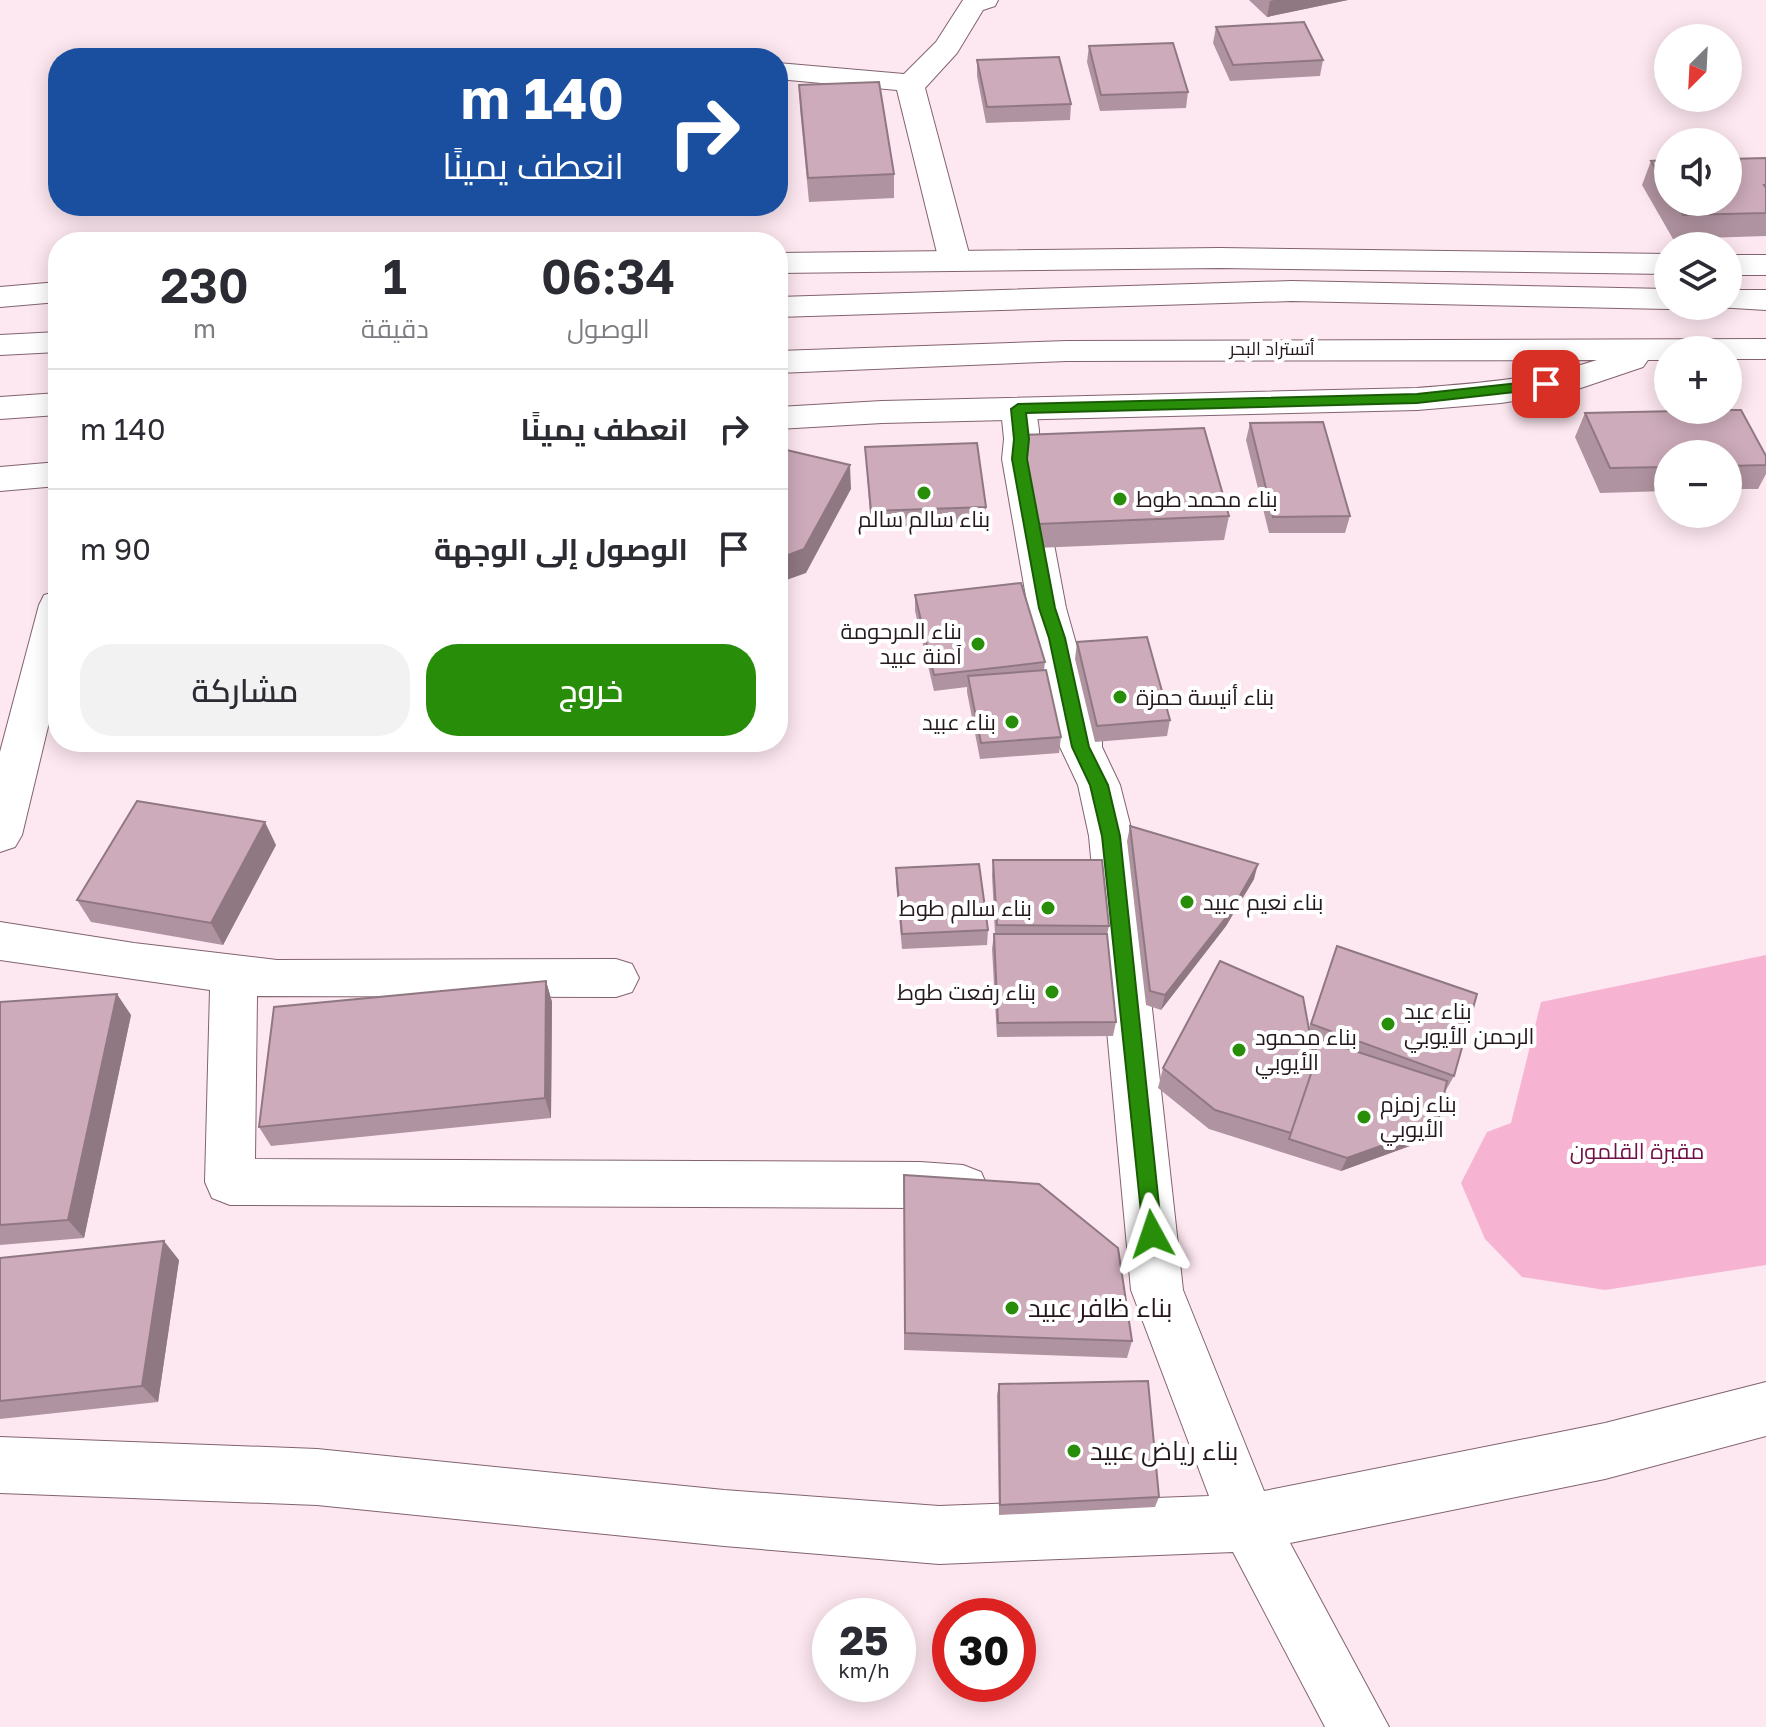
<!DOCTYPE html>
<html lang="ar">
<head>
<meta charset="utf-8">
<style>
  body { margin:0; font-family:"Golos Text",Cairo,sans-serif; background:#f2f2f3; color:#2b2b33; direction:rtl; height:100vh; display:flex; flex-direction:column; font-size:30px; white-space:nowrap }
  * { box-sizing:border-box; margin:0 }
  p { font-size:26px; color:#7c7c81 }
  .icon { flex:none; width:44px; height:44px; fill:none; stroke:currentColor; stroke-width:2; stroke-linecap:round; stroke-linejoin:round }
  .map { position:relative; flex:1; overflow:hidden; direction:ltr }
  .panel { position:absolute; left:48px; top:232px; width:740px; height:520px; display:flex; flex-direction:column; background:#fff; border-radius:32px; box-shadow:0 4px 20px #0003; direction:rtl }
  .panel>* { flex:none }
  .guide { position:absolute; left:48px; top:48px; width:740px; height:168px; border-radius:32px; box-shadow:0 4px 20px #0003; direction:rtl; background:#1a4fa0; color:#fff; overflow:hidden }
  .needle { width:52px; rotate:204deg }
  .buttons { position:absolute; left:1654px; top:24px; display:grid; gap:16px }
  .buttons a { display:grid; place-items:center; width:88px; height:88px; border-radius:50%; background:#fff; box-shadow:0 4px 20px #0003; font-size:40px }
  .speed { position:absolute; left:812px; top:1598px; display:flex; gap:16px; font-size:40px; font-weight:700; text-align:center }
  .speed>* { display:grid; place-content:center; width:104px; height:104px; border-radius:50%; background:#fff; box-shadow:0 4px 20px #0003; line-height:1 }
  .speed small { font-size:20px; font-weight:400 }
  .speed .limit { border:12px solid #d22; background:#fff; color:#111 }
  .pin { position:absolute; display:grid; place-items:center; width:68px; height:68px; color:#fff; margin:-34px; border-radius:16px; box-shadow:0 4px 12px #0006 }
  .me { position:absolute; width:88px; margin:-44px; rotate:355deg; stroke-linejoin:round; filter:drop-shadow(0 0 6px #0008) }
  .turn { display:flex; align-items:center; gap:28px; height:168px; padding:0 32px; font-size:36px }
  .turn .icon { width:104px; height:104px; stroke-width:2.5 }
  .turn b { display:block; font-size:56px; line-height:68px }
  .eta { display:flex; justify-content:space-evenly; align-items:center; height:136px; text-align:center }
  .eta b { font-size:48px; font-weight:600; line-height:56px }
  .primary-button { display:flex; gap:16px; margin-top:auto; padding:16px 32px }
  .primary-button a { flex:1; height:92px; border-radius:32px; background:#288d09; color:#fff; font-size:32px; font-weight:600; line-height:92px; text-align:center }
  .primary-button a+a { background:#f2f2f3; color:#2b2b33 }
  ul { padding:0; list-style:none }
  li { display:flex; align-items:center; gap:24px; height:120px; padding:0 32px; border-top:2px solid #e1e1e2 }
  li div { flex:1 }
  li b { display:block; font-size:30px }
  li em { font-style:normal }
  .map>svg:first-child { display:block }
</style>
</head>
<body>
<div class="map">
<svg width="1766" height="1727" viewBox="0 0 1766 1727">
  <rect width="100%" height="100%" fill="#fde7f0"/>
  <path fill="#f7b4d2" d="M1766,955V1265L1605,1290L1522,1277L1485,1239L1461,1183L1487,1132L1511,1123L1541,1002Z"/>
  <g fill="none" stroke-linecap="round" stroke-linejoin="round">
    <defs>
      <path id="minor" d="M963,0H998L995,6L983,10L957,53L925,88L971,261L966,268L955,271L944,268L939,261L897,90L778,79V63L904,74L936,42Z
        M1018,398L1030,401C1041,418 1040,440 1038,459L1066,608L1102,736V747L1120,785L1133,836L1183,1290L1264,1491L1605,1423L1766,1382V1436L1605,1479L1290,1543L1389,1727H1325L1233,1552L939,1564L724,1546L317,1505L0,1493V1437L317,1449L724,1490L939,1506L1209,1496L1131,1290L1089,836L1078,785L1060,747V736L1028,608L1002,459L1004,439L1001,409L1006,401Z
        M58,591V685L22,835L15,847L0,852V752L39,605L44,595Z
        M0,922L134,943L277,960L616,959L632,964L639,978L632,992L616,997L257,996L255,1159L920,1162L963,1165L981,1172L988,1188L981,1204L963,1211L920,1208L230,1205L212,1198L205,1182L210,990L0,960Z"/>
      <path id="highway" d="M1220,248L1668,254V274L1220,268L778,273V253Z
        M1728,255H1766V275H1728Z
        M1292,281L1668,289V306H1679L1668,309L1292,301L778,317V297Z
        M58,282V302L0,307V287Z
        M1728,290H1766V310L1716,307L1728,306Z
        M58,332V352L0,355V335Z
        M1766,339V359H1728V350H1668V360H1648L1643,367L1569,392L1501,403L1417,410L882,423L778,429V407L882,401L1417,388C1478,383 1539,379 1597,360L1067,361L778,373V351L1067,341Z
        M58,393V415L0,419V397Z
        M58,462V486L0,491V467Z"/>
    </defs>
    <use href="#minor" stroke="#826370" stroke-width="2"/>
    <use href="#highway" stroke="#826370" stroke-width="2"/>
    <use href="#minor" fill="#fff" fill-rule="evenodd"/>
    <use href="#highway" fill="#fff" fill-rule="evenodd"/>
  </g>
  <path fill="#b093a0" fill-rule="evenodd" d="M1249,0H1348L1267,17Z
    M1216,27L1323,60L1320,76L1230,81L1213,43Z
    M1089,46L1188,92L1186,108L1100,111L1087,62Z
    M977,60L1071,104L1070,120L986,123L977,76Z
    M799,85L894,174V198L809,202L800,109Z
    M1766,158V236L1673,239L1642,185L1651,161L1668,160V202H1728Z
    M1585,413L1766,456V474L1758,489H1728V454H1668V491L1600,493L1575,437Z
    M1250,423L1350,516L1345,533H1269L1246,440Z
    M1022,435L1229,516L1224,540L1036,548L1020,459Z
    M865,447L986,507L985,523L871,528Z
    M915,595L1045,662L1044,670L1061,737L1059,753L980,759L967,692V687L934,691L915,611Z
    M1077,642L1170,720L1167,736L1095,742L1075,659Z
    M1130,826L1254,879L1226,926L1161,1010L1146,1005L1127,841Z
    M276,845L223,945L91,922L77,900Z
    M993,860L1109,926L1107,935L1116,1022L1113,1036L997,1037L992,949L994,934H995L992,875Z
    M896,868L988,930L987,945L902,949L896,883Z
    M1337,946L1454,1076L1446,1090L1445,1089L1437,1126L1429,1139L1341,1171L1209,1129L1158,1088L1163,1068L1309,1028ZM1311,1040L1317,1042L1313,1051Z
    M546,981L552,1002L551,1118L271,1146L259,1127Z
    M0,1002L131,1015L84,1238L0,1245Z
    M904,1194L1132,1341L1127,1358L904,1350Z
    M0,1258L179,1260L158,1402L0,1419Z
    M999,1384L1159,1497L1155,1507L999,1515L997,1395Z"/>
  <path fill="#907882" d="M1274,0H1348L1267,17L1270,1Z
    M850,465L851,489L806,573L778,583V559Z
    M265,822L276,845L223,945L211,923Z
    M1258,864L1254,879L1226,926L1161,1010L1165,995Z
    M546,981L552,1002L551,1118L545,1098Z
    M117,994L131,1015L84,1238L68,1220Z
    M1437,1126L1429,1139L1341,1171L1347,1158Z
    M164,1241L179,1260L158,1402L142,1386Z"/>
  <path fill="#cdabba" stroke="#907882" stroke-width="2" d="M1304,22L1323,60L1233,65L1216,27Z
    M1173,43L1188,92L1101,95L1089,46Z
    M1059,57L1071,104L987,107L977,60Z
    M879,82L894,174L808,178L799,85Z
    M1766,158V185H1764L1766,188V213L1683,215L1676,202H1728V159Z
    M1668,160V189L1651,161Z
    M1728,410H1741L1766,456V465L1728,466V454H1668V467L1610,468L1585,413Z
    M1323,422L1350,516L1273,517L1250,423Z
    M1204,428L1229,516L1038,524L1022,435Z
    M977,443L986,507L871,511L865,447Z
    M778,448L850,465L804,549L778,559Z
    M1021,583L1045,662L934,675L915,595Z
    M1147,637L1170,720L1097,726L1077,642Z
    M1046,670L1061,737L981,743L968,676Z
    M137,801L265,822L211,923L77,900Z
    M1130,826L1258,864L1231,911L1165,995L1150,991Z
    M993,860H1102L1109,926L997,925Z
    M979,864L988,930L902,934L896,868Z
    M994,934H1107L1116,1022L998,1023Z
    M1337,946L1477,994L1454,1076L1311,1024Z
    M1220,961L1303,997L1315,1062L1291,1133L1215,1110L1163,1068Z
    M546,981L545,1098L259,1127L274,1007Z
    M117,994L68,1220L0,1225V1002Z
    M1318,1039L1447,1081L1437,1126L1347,1158L1289,1139L1315,1062L1314,1058Z
    M904,1175L1039,1184L1118,1248L1132,1341L905,1333Z
    M164,1241L142,1386L0,1401V1258Z
    M1148,1381L1159,1497L1000,1505L999,1384Z"/>
  <path fill="#288d09" stroke="#1a5c06" stroke-width="2" d="M1546,380L1554,384L1551,388L1417,403L1026,413L1029,439L1027,459L1055,608L1065,638L1089,747L1108,785L1120,836L1162,1234L1159,1241L1152,1244L1144,1241L1102,836L1090,785L1072,747L1049,638L1039,608L1012,459L1014,439L1011,409L1018,404L1417,394Z"/>
  <g fill="#288d09" stroke="#fff" stroke-width="3">
    <circle cx="924" cy="493" r="8"/>
    <circle cx="1120" cy="499" r="8"/>
    <circle cx="978" cy="644" r="8"/>
    <circle cx="1120" cy="697" r="8"/>
    <circle cx="1012" cy="722" r="8"/>
    <circle cx="1187" cy="902" r="8"/>
    <circle cx="1048" cy="908" r="8"/>
    <circle cx="1052" cy="992" r="8"/>
    <circle cx="1388" cy="1024" r="8"/>
    <circle cx="1239" cy="1050" r="8"/>
    <circle cx="1364" cy="1117" r="8"/>
    <circle cx="1012" cy="1308" r="8"/>
    <circle cx="1074" cy="1451" r="8"/>
  </g>
  <g text-anchor="middle" stroke-width="8" stroke-linejoin="round" paint-order="stroke">
    <g font-size="18" fill="#24171d" stroke="#fff">
      <text x="1272" y="355">أتستراد البحر</text>
    </g>
    <g font-size="22" fill="#24171d" stroke="#fff" text-anchor="start">
      <text x="1136" y="507">بناء محمد طوط</text>
      <text x="924" y="527" text-anchor="middle">بناء سالم سالم</text>
      <text x="962" y="639" text-anchor="end">بناء المرحومة<tspan x="962" dy="25">آمنة عبيد</tspan></text>
      <text x="1136" y="705">بناء أنيسة حمزة</text>
      <text x="996" y="730" text-anchor="end">بناء عبيد</text>
      <text x="1203" y="910">بناء نعيم عبيد</text>
      <text x="1032" y="916" text-anchor="end">بناء سالم طوط</text>
      <text x="1036" y="1000" text-anchor="end">بناء رفعت طوط</text>
      <text x="1404" y="1019">بناء عبد<tspan x="1404" dy="25">الرحمن الأيوبي</tspan></text>
      <text x="1255" y="1045">بناء محمود<tspan x="1255" dy="25">الأيوبي</tspan></text>
      <text x="1380" y="1112">بناء زمزم<tspan x="1380" dy="25">الأيوبي</tspan></text>
    </g>
    <g font-size="22" fill="#700f48" stroke="#fff">
      <text x="1637" y="1159">مقبرة القلمون</text>
    </g>
    <g font-size="26" fill="#24171d" stroke="#fff" text-anchor="start">
      <text x="1028" y="1317">بناء ظافر عبيد</text>
      <text x="1090" y="1460">بناء رياض عبيد</text>
    </g>
  </g>
</svg>
<div class="buttons">
<a><svg class="needle" viewBox="-14 -14 28 28"><path d="M0-13l5 13h-10z" fill="#e53935"/><path d="M0 13l5-13h-10z" fill="#7c7c81"/></svg></a>
<a><svg class="icon" aria-label="sound" viewBox="0 0 24 24"><path d="M4 9h4l5-4v14l-5-4H4zM17 9q2 3 0 6"/></svg></a>
<a><svg class="icon" aria-label="layers" viewBox="0 0 24 24"><path d="M12 4l9 5-9 5-9-5zM3 14l9 5 9-5"/></svg></a>
<a>+</a>
<a>−</a>
</div>
<div class="speed"><div>25<small>km/h</small></div><div class="limit">30</div></div>
<div class="pin" style="left:1546px;top:384px;background:#d93025"><svg class="icon" aria-label="arrive" viewBox="0 0 24 24"><path d="M6 21V4h12l-3 4 3 4H6"/></svg></div>
<svg class="me" style="left:1152px;top:1234px" viewBox="-20 -20 40 40"><path d="M0-17L14 15 0 8-14 15z" fill="#288d09" stroke="#fff" stroke-width="4"/></svg>
<div class="guide">
<div class="turn"><svg class="icon" aria-label="right" viewBox="0 0 24 24"><path d="M7 20v-9h11M14 6l5 5-5 5"/></svg><div><b>140 m</b>انعطف يمينًا</div></div>
</div>
<section class="panel">
<div class="eta">
<div><b>06:34</b><p>الوصول</p></div>
<div><b>1</b><p>دقيقة</p></div>
<div><b>230</b><p>m</p></div>
</div>
<ul>
<li><svg class="icon" aria-label="right" viewBox="0 0 24 24"><path d="M7 20v-9h11M14 6l5 5-5 5"/></svg><div><b>انعطف يمينًا</b></div><em>140 m</em></li>
<li><svg class="icon" aria-label="arrive" viewBox="0 0 24 24"><path d="M6 21V4h12l-3 4 3 4H6"/></svg><div><b>الوصول إلى الوجهة</b></div><em>90 m</em></li>
</ul>
<div class="primary-button"><a>خروج</a><a>مشاركة</a></div>
</section>
</div>
</body>
</html>
